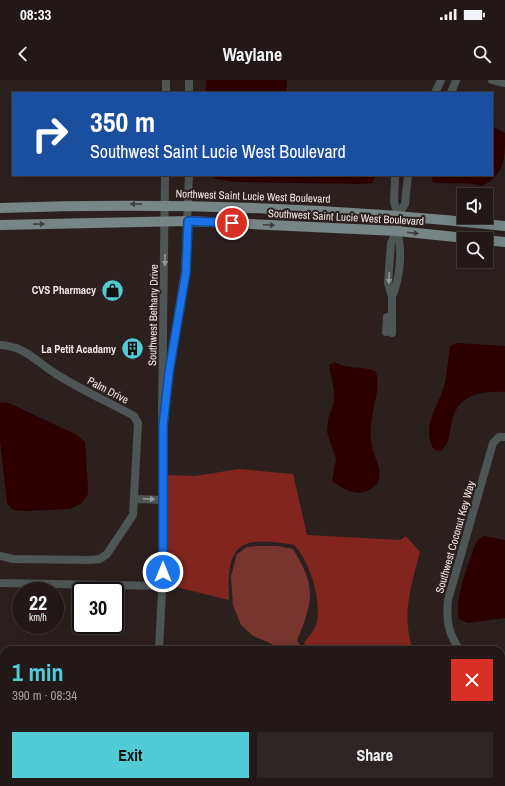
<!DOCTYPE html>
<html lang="en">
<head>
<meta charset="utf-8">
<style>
  body { margin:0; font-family:"Archivo Narrow",sans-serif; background:#2d2524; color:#f1f3f6; height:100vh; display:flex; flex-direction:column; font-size:15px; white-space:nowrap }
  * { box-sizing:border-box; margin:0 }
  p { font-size:13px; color:#a2a0a1 }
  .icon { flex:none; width:22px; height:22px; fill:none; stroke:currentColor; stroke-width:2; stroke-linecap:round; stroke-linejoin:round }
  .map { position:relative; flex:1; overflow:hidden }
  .panel { position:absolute; left:0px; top:566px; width:505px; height:140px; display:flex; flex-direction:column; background:#211817; border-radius:12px 12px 0 0; box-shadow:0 4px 16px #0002,0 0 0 1px #3e3736 }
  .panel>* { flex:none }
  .hud { position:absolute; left:12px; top:12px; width:481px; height:84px; border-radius:0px; box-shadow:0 4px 16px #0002,0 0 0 1px #3e3736; background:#1a4fa0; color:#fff; overflow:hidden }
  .buttons { position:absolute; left:457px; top:108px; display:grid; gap:8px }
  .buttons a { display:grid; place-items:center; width:36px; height:36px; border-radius:0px; background:#211817; box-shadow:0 4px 16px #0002,0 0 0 1px #3e3736; font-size:20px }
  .speed { position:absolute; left:12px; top:502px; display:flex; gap:8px; font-size:20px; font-weight:700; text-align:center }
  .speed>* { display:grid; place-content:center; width:52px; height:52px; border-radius:50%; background:#211817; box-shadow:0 4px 16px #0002,0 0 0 1px #3e3736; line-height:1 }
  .speed small { font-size:10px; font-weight:400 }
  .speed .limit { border:2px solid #111; border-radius:6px; background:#fff; color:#111 }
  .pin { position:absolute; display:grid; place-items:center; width:34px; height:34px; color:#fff; margin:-17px; border:2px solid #fff; border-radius:50%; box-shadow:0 1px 4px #0007 }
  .me { position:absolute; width:44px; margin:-22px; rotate:0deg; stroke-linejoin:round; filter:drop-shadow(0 0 3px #0008) }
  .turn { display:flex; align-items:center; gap:14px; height:84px; padding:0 12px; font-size:18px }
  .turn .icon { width:52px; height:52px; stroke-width:2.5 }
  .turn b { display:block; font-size:28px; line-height:34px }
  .round { display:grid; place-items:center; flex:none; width:42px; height:42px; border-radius:0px; background:#2d2524 }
  .head { display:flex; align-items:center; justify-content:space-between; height:68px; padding:0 12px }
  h1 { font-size:24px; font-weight:700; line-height:30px; color:#51ccd4 }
  .cta { display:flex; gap:8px; margin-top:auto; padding:8px 12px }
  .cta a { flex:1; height:46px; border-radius:0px; background:#51ccd4; color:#111; font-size:16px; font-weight:700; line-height:46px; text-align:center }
  .cta a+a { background:#2d2524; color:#f1f3f6 }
  .status { display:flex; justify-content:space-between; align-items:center; height:28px; padding:0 20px; background:#211817; direction:ltr }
  .status svg { height:11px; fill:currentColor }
  header { display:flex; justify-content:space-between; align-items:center; height:52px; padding:0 12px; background:#211817; font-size:18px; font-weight:700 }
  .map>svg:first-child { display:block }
</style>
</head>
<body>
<div class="status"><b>08:33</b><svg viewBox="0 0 49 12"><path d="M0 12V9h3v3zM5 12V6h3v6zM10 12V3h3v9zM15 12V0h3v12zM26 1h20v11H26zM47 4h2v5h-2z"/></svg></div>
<header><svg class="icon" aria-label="back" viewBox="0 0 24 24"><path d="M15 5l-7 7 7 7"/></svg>Waylane<svg class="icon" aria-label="search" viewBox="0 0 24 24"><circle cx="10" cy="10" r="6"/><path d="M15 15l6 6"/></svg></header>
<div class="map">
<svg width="505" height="706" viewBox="0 0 505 706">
  <rect width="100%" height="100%" fill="#2c201f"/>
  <path fill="#77352e" d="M258,466H277L293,469C317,508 313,519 297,561L304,570H281L270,563L253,556L241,545L233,525L231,496L237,474L247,467Z
    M268,702H385L383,706H269Z"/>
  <path fill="#82251e" d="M239,389L293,394L307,455L400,460L406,456L420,472C411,505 401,537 413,570H309L304,563C308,557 314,551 316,545C323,523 310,481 294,465C239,455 226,464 229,520L160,503L164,395L195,396Z
    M398,702H451L446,706H395Z"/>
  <path fill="#2d0000" d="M206,0H287L286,13H206Z
    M492,46L505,53C505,81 505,94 481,106C466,101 450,105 433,102L431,95H492Z
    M208,95H376L372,103L363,104L233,102L216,99Z
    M457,263L505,266V312C478,311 456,315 451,346C449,356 449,364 441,371L434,370C420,346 439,326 445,303C447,291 448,278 450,266Z
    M335,282C346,290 364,285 376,292C381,310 372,327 371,346C370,353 371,364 373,371C378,385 387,401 369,410C356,417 343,409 332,401L336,379L327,352L328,339L334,322V311L329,285Z
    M0,322L9,323L77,355L85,362L88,407V414L82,423L70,429L27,431L13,430L7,424L0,361Z
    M484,456L505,460V538L468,543L459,539C454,517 468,488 474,467L478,460Z"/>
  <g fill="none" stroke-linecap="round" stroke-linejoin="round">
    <path stroke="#4e5555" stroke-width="8" d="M166,0V13
      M189,0V13
      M492,0L505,3
      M435,13L441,0
      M451,13L456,0
      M398,135L405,124L408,95
      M392,217C400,197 403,172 397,151
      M386,252L387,237
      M392,253V217L388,203L391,163L397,151L398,135L394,122L395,95
      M0,265C27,266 39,285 61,297C84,311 110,323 134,336L138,343L133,435L107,474L100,479L90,480L13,479L0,476
      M167,305L185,192L189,95
      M135,419L163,420
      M0,503L163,506
      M159,570L163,492L162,332L165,95
      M460,570C448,554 446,539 448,520L493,363L499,357H505
      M492,702L493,706"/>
    <path stroke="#778586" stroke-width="10" d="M0,128C169,122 337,128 505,146
      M0,145L188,141L397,151L475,159
      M486,160L505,162"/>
  </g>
  <defs><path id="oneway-solid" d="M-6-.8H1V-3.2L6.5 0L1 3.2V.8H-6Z"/></defs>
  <g fill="#423e3e">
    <use href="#oneway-solid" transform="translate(136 124) rotate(-179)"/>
    <use href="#oneway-solid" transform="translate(39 144) rotate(-1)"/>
    <use href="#oneway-solid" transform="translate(269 145) rotate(3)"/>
    <use href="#oneway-solid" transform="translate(413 153) rotate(6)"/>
  </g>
  <g fill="#979796">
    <use href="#oneway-solid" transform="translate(165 180) rotate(91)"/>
    <use href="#oneway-solid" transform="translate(389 198) rotate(92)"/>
    <use href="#oneway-solid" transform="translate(149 419) rotate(2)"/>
  </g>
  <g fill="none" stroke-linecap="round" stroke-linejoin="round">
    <defs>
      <path id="route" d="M163,492V346L169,292L186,192L188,141L232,143"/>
    </defs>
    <use href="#route" stroke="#114b97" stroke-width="10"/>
    <use href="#route" stroke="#1a73e8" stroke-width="7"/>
  </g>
  <defs>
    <symbol id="shop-disc" viewBox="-11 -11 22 22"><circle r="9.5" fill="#51ccd4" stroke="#2c201f"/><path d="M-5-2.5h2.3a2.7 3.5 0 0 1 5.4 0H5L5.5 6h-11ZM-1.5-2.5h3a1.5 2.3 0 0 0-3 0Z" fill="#111"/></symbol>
    <symbol id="building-disc" viewBox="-11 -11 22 22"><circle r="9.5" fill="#51ccd4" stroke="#2c201f"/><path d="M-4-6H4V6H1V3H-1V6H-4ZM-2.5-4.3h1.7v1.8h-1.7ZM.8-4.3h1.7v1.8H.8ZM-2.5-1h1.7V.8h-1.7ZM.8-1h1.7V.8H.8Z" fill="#111"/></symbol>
  </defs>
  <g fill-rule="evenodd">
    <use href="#shop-disc" x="100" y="198" width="25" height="25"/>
    <use href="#building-disc" x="120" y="256" width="25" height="25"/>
  </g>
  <g text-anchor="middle" stroke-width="4" stroke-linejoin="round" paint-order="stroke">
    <g font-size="11" fill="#f0e8e6" stroke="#2c201f">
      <text transform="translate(253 116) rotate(2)" y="4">Northwest Saint Lucie West Boulevard</text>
      <text transform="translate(346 137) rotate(3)" y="4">Southwest Saint Lucie West Boulevard</text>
      <text transform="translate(153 235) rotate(-89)" y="4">Southwest Bethany Drive</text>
      <text transform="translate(108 310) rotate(28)" y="4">Palm Drive</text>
      <text transform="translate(455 457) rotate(-74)" y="4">Southwest Coconut Key Way</text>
    </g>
    <g font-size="11" font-weight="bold" fill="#f0e8e6" stroke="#2c201f" text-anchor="end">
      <text x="96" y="214">CVS Pharmacy</text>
      <text x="116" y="273">La Petit Acadamy</text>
    </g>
  </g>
</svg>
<div class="buttons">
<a><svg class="icon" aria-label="sound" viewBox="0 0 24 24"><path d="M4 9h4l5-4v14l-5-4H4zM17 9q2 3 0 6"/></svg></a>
<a><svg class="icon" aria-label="search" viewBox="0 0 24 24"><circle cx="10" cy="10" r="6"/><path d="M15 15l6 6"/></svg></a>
</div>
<div class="speed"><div>22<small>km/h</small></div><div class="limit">30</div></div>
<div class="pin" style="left:232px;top:143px;background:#d93025"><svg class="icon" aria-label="arrive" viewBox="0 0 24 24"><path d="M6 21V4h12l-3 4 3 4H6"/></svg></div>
<svg class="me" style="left:163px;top:492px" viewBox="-20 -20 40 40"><circle r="17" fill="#1a73e8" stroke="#fff" stroke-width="3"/><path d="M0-11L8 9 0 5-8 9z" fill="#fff"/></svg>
<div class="hud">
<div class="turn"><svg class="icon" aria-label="right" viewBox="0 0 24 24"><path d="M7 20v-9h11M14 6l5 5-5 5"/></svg><div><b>350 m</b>Southwest Saint Lucie West Boulevard</div></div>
</div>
<section class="panel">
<div class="head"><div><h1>1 min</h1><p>390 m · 08:34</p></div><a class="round" style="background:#d93025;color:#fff"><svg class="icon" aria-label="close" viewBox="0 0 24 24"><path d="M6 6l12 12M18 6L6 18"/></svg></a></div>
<div class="cta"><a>Exit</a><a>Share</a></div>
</section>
</div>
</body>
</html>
